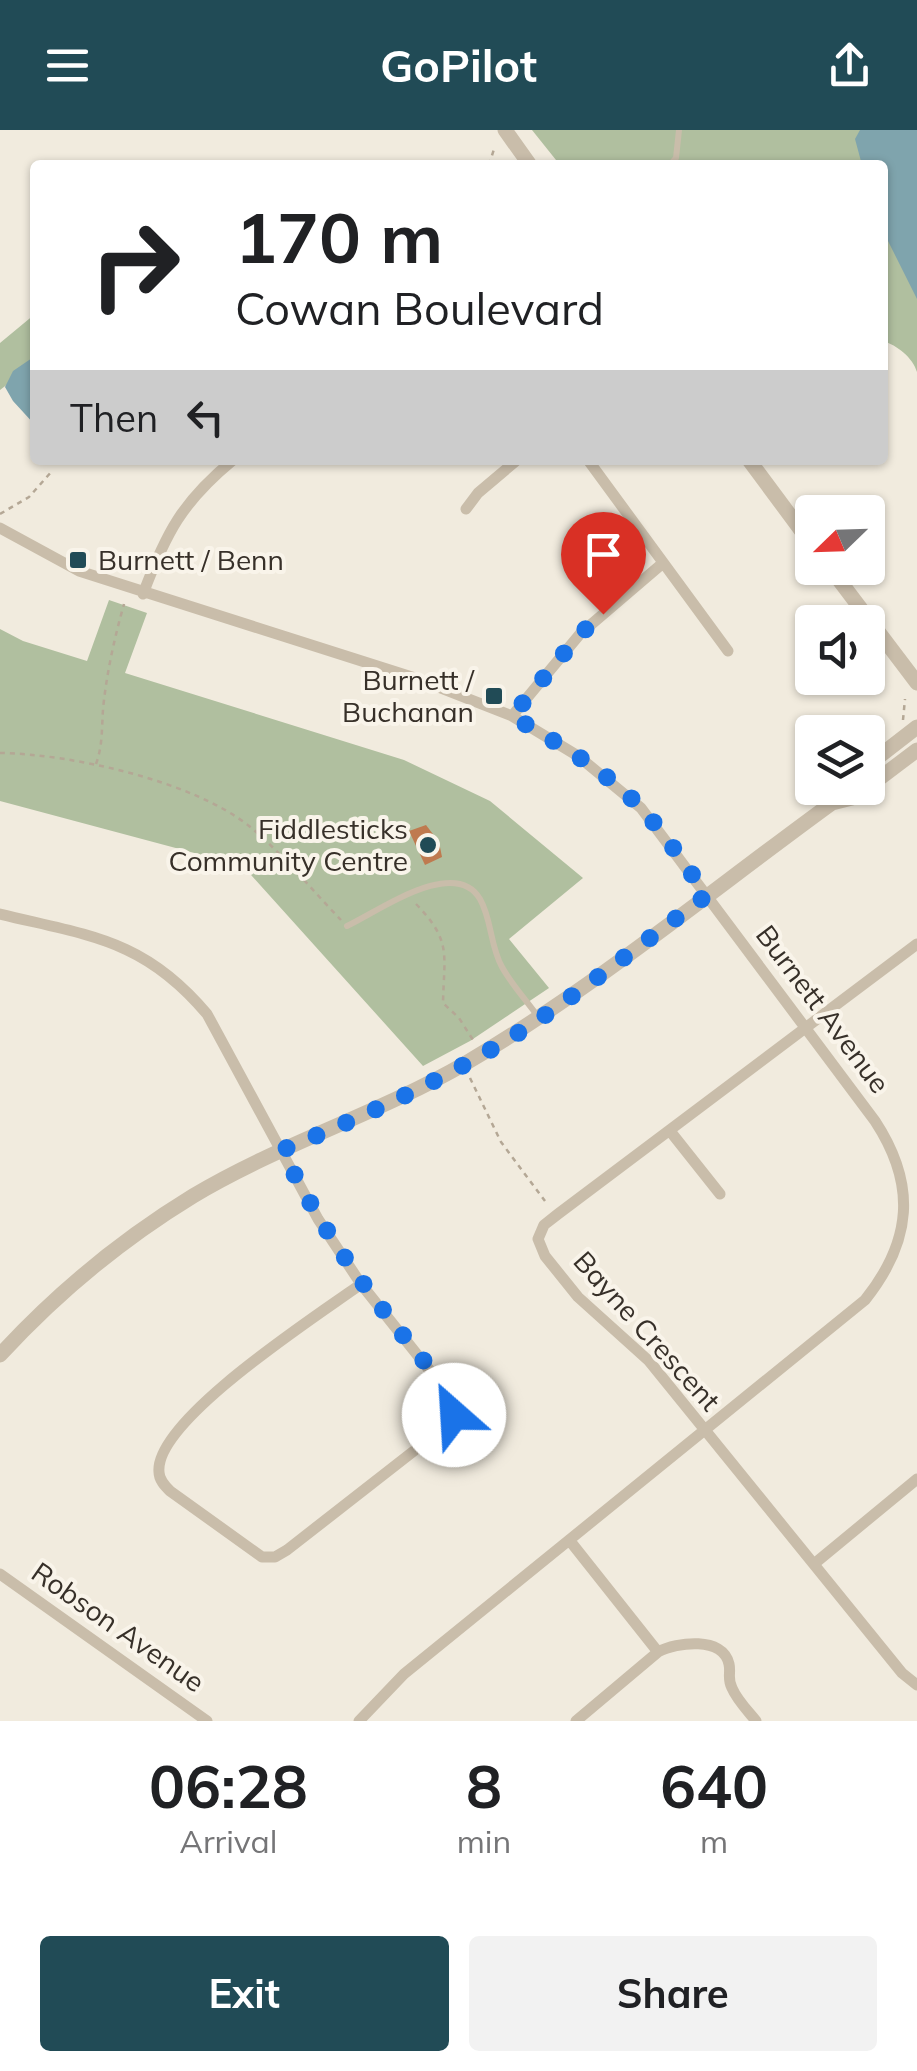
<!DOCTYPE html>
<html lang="en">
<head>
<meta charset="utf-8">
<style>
  body { margin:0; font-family:Mulish,sans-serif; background:#f2f2f2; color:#202124; height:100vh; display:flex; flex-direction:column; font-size:38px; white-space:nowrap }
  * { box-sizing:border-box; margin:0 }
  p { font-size:32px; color:#757577 }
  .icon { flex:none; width:55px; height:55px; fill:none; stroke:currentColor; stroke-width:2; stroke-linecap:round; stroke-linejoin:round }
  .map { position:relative; height:1591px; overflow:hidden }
  .side { display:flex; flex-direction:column; background:#fff; flex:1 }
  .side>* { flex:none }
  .top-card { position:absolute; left:30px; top:30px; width:858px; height:305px; border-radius:10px; box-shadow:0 2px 8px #0004; background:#fff; color:#202124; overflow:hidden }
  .needle { width:65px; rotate:247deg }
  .fabs { position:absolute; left:795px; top:365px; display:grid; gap:20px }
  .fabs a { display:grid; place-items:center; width:90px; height:90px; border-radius:10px; background:#fff; box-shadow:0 2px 8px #0004; font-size:50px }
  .pin { position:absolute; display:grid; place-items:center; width:85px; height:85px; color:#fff; margin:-102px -42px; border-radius:50% 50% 50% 0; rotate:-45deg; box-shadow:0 0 10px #0007 }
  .pin .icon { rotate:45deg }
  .me { position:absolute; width:110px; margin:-55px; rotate:334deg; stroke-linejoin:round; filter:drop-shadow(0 0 8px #0008) }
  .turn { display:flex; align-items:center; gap:35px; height:210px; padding:0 40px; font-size:45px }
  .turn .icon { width:130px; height:130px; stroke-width:2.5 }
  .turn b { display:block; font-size:70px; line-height:85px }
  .then { display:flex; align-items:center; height:95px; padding:0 40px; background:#0003; gap:20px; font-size:38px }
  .eta { display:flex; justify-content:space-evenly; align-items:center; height:170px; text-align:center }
  .eta b { font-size:60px; font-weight:700; line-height:70px }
  .cta { display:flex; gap:20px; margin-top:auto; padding:20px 40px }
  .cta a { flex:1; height:115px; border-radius:10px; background:#214b56; color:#fff; font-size:40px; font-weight:700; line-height:115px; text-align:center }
  .cta a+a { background:#f2f2f2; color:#202124 }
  header { display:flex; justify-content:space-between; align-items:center; height:130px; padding:0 40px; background:#214b56; color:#fff; font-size:45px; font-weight:700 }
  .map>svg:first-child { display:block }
</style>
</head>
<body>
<header><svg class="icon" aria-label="menu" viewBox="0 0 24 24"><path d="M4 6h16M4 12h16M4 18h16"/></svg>GoPilot<svg class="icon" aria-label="share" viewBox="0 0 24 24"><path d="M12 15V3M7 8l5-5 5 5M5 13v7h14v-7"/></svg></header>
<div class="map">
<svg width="917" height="1591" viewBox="0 0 917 1591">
  <rect width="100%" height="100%" fill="#f1ebde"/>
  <path fill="#b0bf9f" d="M532,0H917V242C913,228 897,215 883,211L882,35H560Z
    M35,184V233L0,260V213Z
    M109,470L147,483L125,543L404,630L490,671L583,748L509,809L549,858L470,911L423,936L243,736L0,671V499L23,511L87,531Z"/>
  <path fill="#7fa4ad" d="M860,0H917V169L883,101L882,35H862L855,9Z
    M35,226V295L13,271L5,257L13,241Z"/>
  <path fill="#bf7a4f" d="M426,695L439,712L442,727L425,735L409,701Z"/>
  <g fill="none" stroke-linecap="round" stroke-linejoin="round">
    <path stroke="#b4a795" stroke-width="2.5" stroke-dasharray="5 5" stroke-linecap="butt" d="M489,35L495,16
      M0,384L29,367L53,340
      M903,590L905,569
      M0,623C71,624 193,651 249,696C282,723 311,759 341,790
      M96,634C104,612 101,592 104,570C108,537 115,506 124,474
      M416,774C452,811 444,824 443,873L459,888L473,910
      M470,948L501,1012L545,1071"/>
    <path stroke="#c9bdaa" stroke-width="6" d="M670,35L676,28L679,0
      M347,796C379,781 455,726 480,769C492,790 490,816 502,837C512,855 527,871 539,888"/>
    <path stroke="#c9bdaa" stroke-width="11" d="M588,330L728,521
      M466,379L478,363L517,330
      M0,398L79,441L415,548L512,586L578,626L641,678L875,991C917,1055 912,1111 865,1170L404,1544L359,1591
      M143,464C166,403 182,372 233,330
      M512,586L580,504L663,433
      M0,784C90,806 144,809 207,884L318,1089L361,1154L454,1271V1285L442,1299L287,1420L275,1427H262L170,1361C165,1356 159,1350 159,1342C154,1290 320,1184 361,1154
      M917,814L558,1084L544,1095L538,1109L545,1126L578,1167L649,1231L902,1543L917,1555
      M670,1001L720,1064
      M570,1411L658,1522
      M814,1434L917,1349
      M0,1444L207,1591
      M576,1591L658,1522C677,1512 723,1506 729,1534C731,1543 727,1549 732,1558C737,1570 748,1581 756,1591"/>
    <path stroke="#c9bdaa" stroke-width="15" d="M505,0L530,35
      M749,330L812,415
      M830,438L917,553
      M868,635L917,597
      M868,657L917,620
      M832,673L852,668L866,658
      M0,1225C57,1163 121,1110 193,1066C280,1014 378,984 466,933C595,857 711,761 832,673L840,658"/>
  </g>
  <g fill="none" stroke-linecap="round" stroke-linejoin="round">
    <path stroke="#1a73e8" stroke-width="18" stroke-dasharray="0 32.4" d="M454,1285V1271L443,1254C378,1176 328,1113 282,1020C372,983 461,942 541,888C597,849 652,806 707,765C685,736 665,703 640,677C604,639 557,613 512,586L580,504L603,484"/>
  </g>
  <g fill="#214b56" stroke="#f9f4ea" stroke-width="4">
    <rect x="68" y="420" width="20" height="20" rx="5"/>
    <rect x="484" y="556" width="20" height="20" rx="5"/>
    <circle cx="428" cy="715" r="10"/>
  </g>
  <g text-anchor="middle" stroke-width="8" stroke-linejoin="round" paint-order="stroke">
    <g font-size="28" fill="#373029" stroke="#f9f4ea" text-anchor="end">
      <text x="98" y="440" text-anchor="start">Burnett / Benn</text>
      <text x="474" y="560">Burnett /<tspan x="474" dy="32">Buchanan</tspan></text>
      <text x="408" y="709">Fiddlesticks<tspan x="408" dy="32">Community Centre</tspan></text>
    </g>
    <g font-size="28" fill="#373029" stroke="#f9f4ea">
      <text transform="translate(823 879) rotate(53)" y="10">Burnett Avenue</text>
      <text transform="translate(647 1201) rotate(48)" y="10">Bayne Crescent</text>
      <text transform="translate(118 1497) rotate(35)" y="10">Robson Avenue</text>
    </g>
  </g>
</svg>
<div class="fabs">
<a><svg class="needle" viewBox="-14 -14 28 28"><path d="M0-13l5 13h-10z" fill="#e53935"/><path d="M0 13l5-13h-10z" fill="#757577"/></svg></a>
<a><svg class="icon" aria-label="sound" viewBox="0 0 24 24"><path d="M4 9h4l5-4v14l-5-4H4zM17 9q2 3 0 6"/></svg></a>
<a><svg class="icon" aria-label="layers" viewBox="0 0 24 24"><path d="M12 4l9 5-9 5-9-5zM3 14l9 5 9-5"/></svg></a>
</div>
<div class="pin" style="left:603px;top:484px;background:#d93025"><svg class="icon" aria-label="arrive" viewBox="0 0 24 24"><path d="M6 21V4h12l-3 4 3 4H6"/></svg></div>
<svg class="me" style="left:454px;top:1285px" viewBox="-20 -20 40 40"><circle r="19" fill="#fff"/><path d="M0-13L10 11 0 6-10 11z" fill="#1a73e8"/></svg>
<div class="top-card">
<div class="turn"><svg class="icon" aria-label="right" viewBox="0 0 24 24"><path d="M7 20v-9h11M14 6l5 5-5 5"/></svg><div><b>170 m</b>Cowan Boulevard</div></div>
<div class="then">Then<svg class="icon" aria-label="left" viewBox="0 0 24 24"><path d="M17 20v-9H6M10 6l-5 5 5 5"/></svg></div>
</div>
</div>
<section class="side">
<div class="eta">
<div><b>06:28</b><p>Arrival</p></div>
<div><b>8</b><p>min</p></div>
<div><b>640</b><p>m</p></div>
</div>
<div class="cta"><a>Exit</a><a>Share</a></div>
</section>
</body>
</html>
